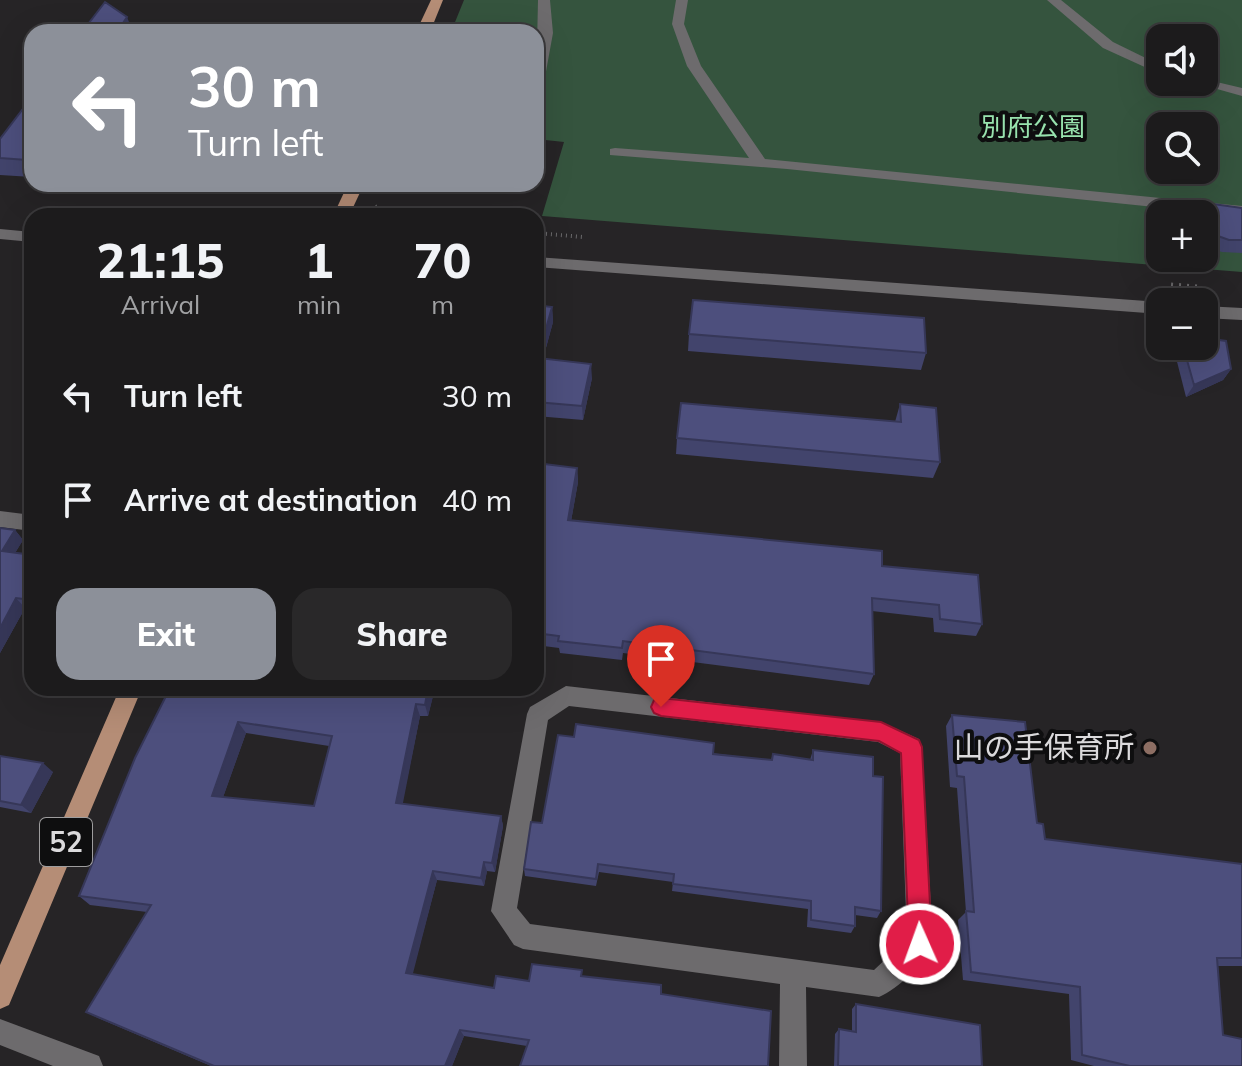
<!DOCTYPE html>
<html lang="en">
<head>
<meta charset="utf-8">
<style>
  body { margin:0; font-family:Mulish,"Noto Sans JP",sans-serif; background:#292829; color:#f1f3f6; height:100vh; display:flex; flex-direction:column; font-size:30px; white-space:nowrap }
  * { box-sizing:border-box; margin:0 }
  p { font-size:26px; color:#a0a1a3 }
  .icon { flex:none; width:44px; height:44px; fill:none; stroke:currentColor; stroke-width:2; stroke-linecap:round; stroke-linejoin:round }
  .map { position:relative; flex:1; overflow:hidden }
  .drawer { position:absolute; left:24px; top:208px; width:520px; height:488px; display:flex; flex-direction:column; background:#1c1b1c; border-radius:24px; box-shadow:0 8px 32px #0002,0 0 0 2px #3a393b }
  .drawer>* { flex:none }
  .hud { position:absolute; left:24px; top:24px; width:520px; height:168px; border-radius:24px; box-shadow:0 8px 32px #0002,0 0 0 2px #3a393b; background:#8c9099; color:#fff; overflow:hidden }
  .fabs { position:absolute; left:1146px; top:24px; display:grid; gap:16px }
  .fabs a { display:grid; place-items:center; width:72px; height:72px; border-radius:16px; background:#1c1b1c; box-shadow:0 8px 32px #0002,0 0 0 2px #3a393b; font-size:40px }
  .pin { position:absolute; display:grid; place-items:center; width:68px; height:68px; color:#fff; margin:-82px -34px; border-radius:50% 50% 50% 0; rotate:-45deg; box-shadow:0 0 8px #0007 }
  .pin .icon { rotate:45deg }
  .me { position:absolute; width:88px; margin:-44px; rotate:358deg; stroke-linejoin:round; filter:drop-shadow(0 0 6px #0008) }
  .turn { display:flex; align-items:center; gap:28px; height:168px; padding:0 32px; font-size:36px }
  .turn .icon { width:104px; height:104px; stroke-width:2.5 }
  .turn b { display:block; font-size:56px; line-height:68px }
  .eta { display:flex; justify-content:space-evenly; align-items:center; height:136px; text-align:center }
  .eta b { font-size:48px; font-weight:800; line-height:56px }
  .action { display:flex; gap:16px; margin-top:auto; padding:16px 32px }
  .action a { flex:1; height:92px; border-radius:24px; background:#8c9099; color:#fff; font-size:32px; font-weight:800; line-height:92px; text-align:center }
  .action a+a { background:#292829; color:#f1f3f6 }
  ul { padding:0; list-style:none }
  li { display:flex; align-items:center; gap:24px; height:104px; padding:0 32px }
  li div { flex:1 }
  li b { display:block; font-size:30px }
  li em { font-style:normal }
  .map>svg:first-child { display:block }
</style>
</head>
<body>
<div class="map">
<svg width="1242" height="1066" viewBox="0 0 1242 1066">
  <rect width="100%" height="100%" fill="#262426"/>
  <path fill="#35543e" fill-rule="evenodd" d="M464,0H1242V272L542,216L564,142L536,139V32H451ZM1160,38H1204V82H1160ZM1160,126H1204V170H1160ZM1160,214H1204V258H1160Z"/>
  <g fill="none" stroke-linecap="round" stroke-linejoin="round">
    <path stroke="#6a696b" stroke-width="4" stroke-dasharray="1 4" stroke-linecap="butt" d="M375,206L386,216
      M536,233L583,237"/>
    <path stroke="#6a696b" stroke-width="5" stroke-dasharray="2 6" stroke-linecap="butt" d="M1171,285L1197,287"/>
    <path fill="#6d6b6d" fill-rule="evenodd" d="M538,0H550L553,33L543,88L536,92Z
      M676,0H688L684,24L701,66L765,159L1242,206V216L787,169L610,155V149L615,148L749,158L687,66L672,24Z
      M1047,0H1061L1113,42L1160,65V74L1103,48Z
      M1204,79L1242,88V96L1192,82H1204Z
      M0,511L32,515V531L0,527Z
      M566,686L881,722L919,739L922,747L933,944C925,963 898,989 879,997L806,987L807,1066H779L780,984L523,949L514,945L491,911L527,714L530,707ZM569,706L878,742L900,753L907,939L874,970L530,924L517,908L548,720Z
      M0,1019L99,1056L103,1066H53L0,1045Z"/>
    <path fill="#6d6b6d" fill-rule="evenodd" d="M0,229L32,232V242L0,239Z
      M536,257L1160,302V314L536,267Z
      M1204,306L1242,308V320L1204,318Z"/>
    <path fill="#b58d76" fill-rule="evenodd" d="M431,0H443L430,32H416Z
      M348,184H364L349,216H333Z
      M120,688H142L9,1005L0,1009V965Z"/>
  </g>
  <path fill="#42446c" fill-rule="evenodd" d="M32,97V177L0,175V139Z
    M1184,200L1242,208V253L1222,252L1204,246V214H1179L1178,212Z
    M536,305L552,307L553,322L543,359L592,378L583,420L536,416Z
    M689,334L926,353L921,370L688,351Z
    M1173,346H1204L1231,369L1223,380L1186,397Z
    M900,404L940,462L933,478L676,454L677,438L895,422Z
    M536,463L577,468L578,482L571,521L882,566L982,624L976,636L934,632L933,618L872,611L874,674L869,685L623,653L622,660L560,653L559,648L536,645Z
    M0,528L15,530L23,540L15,553L32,555V609L25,608L0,653Z
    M170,688H435L428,716H420L402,804L501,816L503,826L495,872L487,871L484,886L437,880L412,974L494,988L582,970V976L527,1046L464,1036L452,1066H211L98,1018L86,1012L147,912L90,905L79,896ZM246,733L329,746L314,806L223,797Z
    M952,715L1037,823L1045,839L1242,864V966H1218L1223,1035L1242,1066H1094L1071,1060L1069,994L963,980L958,920L966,912L957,788L950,787L946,726Z
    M574,737L771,760L773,754L810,760L813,750L873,776L881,911L877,918L855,915V926L851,933L807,927L808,909L672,891L673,882L599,872L596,886L525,876L524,869L542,823Z
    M0,756L53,772L31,813L0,807Z
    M856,1004L982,1066H834L835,1034L839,1029L852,1031V1009Z"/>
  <path fill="#363758" d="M127,17L133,32H117Z
    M32,152V170L27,160Z
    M552,307L553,322L539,373L538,358Z
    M591,364L592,378L583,420L582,406Z
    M1231,369L1223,380L1186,397L1194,385Z
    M577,468L578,482L569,533L568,520Z
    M15,530L23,540L10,561L2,551Z
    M16,598L25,608L0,653V628Z
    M428,688H435L428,716L425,705Z
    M416,704L420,716L401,813L396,803Z
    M238,722L246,733L220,806L212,796Z
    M43,763L53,772L31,813L21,805Z
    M501,816L503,826L495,872L492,863Z
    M484,862L487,871L484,886L481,878Z
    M433,871L437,880L411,981L406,973Z
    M460,1030L464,1036L452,1066H445Z"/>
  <path fill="#4d4f7d" stroke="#363758" stroke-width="2" fill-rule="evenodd" d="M105,2L127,17L117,32H82Z
    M32,97V152L27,160L0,158V139Z
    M1184,200L1242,208V240H1229L1204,231V214H1190Z
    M693,300L924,318L926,353L689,334Z
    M536,305L552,307L538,358L591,364L582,406L536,402Z
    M1204,338L1226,341L1231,369L1194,385L1183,346H1204Z
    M681,403L901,422L900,404L936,408L940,462L677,438Z
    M536,463L577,468L568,520L882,551V566L978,575L982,624L940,619L939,605L872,598L874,674L623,641L622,648L558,641L559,636L536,633Z
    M0,528L15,530L2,551L32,555V600L16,598L0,628Z
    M170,688H428L425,705L416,704L396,803L501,816L492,863L484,862L481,878L433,871L406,973L494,988L496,976L529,981L532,964L582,970L581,976L661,985V994L771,1011L768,1066H520L529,1040L460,1030L445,1066H214L86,1012L151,905L79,896L135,758ZM238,722L332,736L314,806L212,796Z
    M952,715L1025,722L1037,823L1043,824L1045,839L1242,864V958H1217L1223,1035L1242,1039V1066H1130L1082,1055L1080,987L971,972L966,911L974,912L964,777L957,776Z
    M576,724L714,743L713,754L772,760L773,754L813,760V750L873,757V776L883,777L881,911L855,907V926L811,920V901L673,884L674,874L598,864L596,879L524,869L531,822L542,823L558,735L574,737Z
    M0,756L43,763L21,805L0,801Z
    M856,1004L980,1025L982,1066H838L839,1029L856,1032Z"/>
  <path fill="#e11d48" stroke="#92132f" stroke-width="2" d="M661,698L881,722L919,740L922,747L932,944L928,952L920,956L912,952L909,944L901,753L879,741L661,716L654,713L651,707L654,700Z"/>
  <circle fill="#8d6e63" stroke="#0e0e0f" stroke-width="3" cx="1150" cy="748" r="8"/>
  <g text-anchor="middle" stroke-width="8" stroke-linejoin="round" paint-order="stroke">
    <g font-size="26" fill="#98e3ae" stroke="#0e0e0f">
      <text x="1033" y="136">別府公園</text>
    </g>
    <rect fill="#0e0e0f" stroke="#9e9d9e" stroke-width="2" x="40" y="818" width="52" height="48" rx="6"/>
    <g font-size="28" font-weight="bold" fill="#dbdadc">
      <text x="66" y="852">52</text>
    </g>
    <g font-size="30" fill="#dbdadc" stroke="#0e0e0f" text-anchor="end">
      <text x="1134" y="758">山の手保育所</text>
    </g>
  </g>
</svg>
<div class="fabs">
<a><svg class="icon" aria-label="sound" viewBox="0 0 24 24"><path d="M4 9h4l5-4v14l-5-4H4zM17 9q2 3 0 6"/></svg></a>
<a><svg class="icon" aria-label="search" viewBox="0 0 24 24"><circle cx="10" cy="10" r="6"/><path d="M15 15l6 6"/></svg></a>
<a>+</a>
<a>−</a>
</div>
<div class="pin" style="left:661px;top:707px;background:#d93025"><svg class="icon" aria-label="arrive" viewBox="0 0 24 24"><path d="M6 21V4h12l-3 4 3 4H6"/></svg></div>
<svg class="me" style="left:920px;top:944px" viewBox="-20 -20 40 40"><circle r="17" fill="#e11d48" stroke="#fff" stroke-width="3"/><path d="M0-11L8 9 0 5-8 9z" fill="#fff"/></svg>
<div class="hud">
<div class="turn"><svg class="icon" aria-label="left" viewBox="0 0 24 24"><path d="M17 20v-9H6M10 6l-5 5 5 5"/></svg><div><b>30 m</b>Turn left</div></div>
</div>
<section class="drawer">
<div class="eta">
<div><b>21:15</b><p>Arrival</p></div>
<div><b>1</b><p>min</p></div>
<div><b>70</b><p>m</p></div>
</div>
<ul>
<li><svg class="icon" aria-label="left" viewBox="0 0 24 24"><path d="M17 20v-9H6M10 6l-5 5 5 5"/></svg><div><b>Turn left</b></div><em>30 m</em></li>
<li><svg class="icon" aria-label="arrive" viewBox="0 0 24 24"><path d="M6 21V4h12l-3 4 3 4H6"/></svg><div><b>Arrive at destination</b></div><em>40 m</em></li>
</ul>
<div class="action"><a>Exit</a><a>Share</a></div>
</section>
</div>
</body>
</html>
